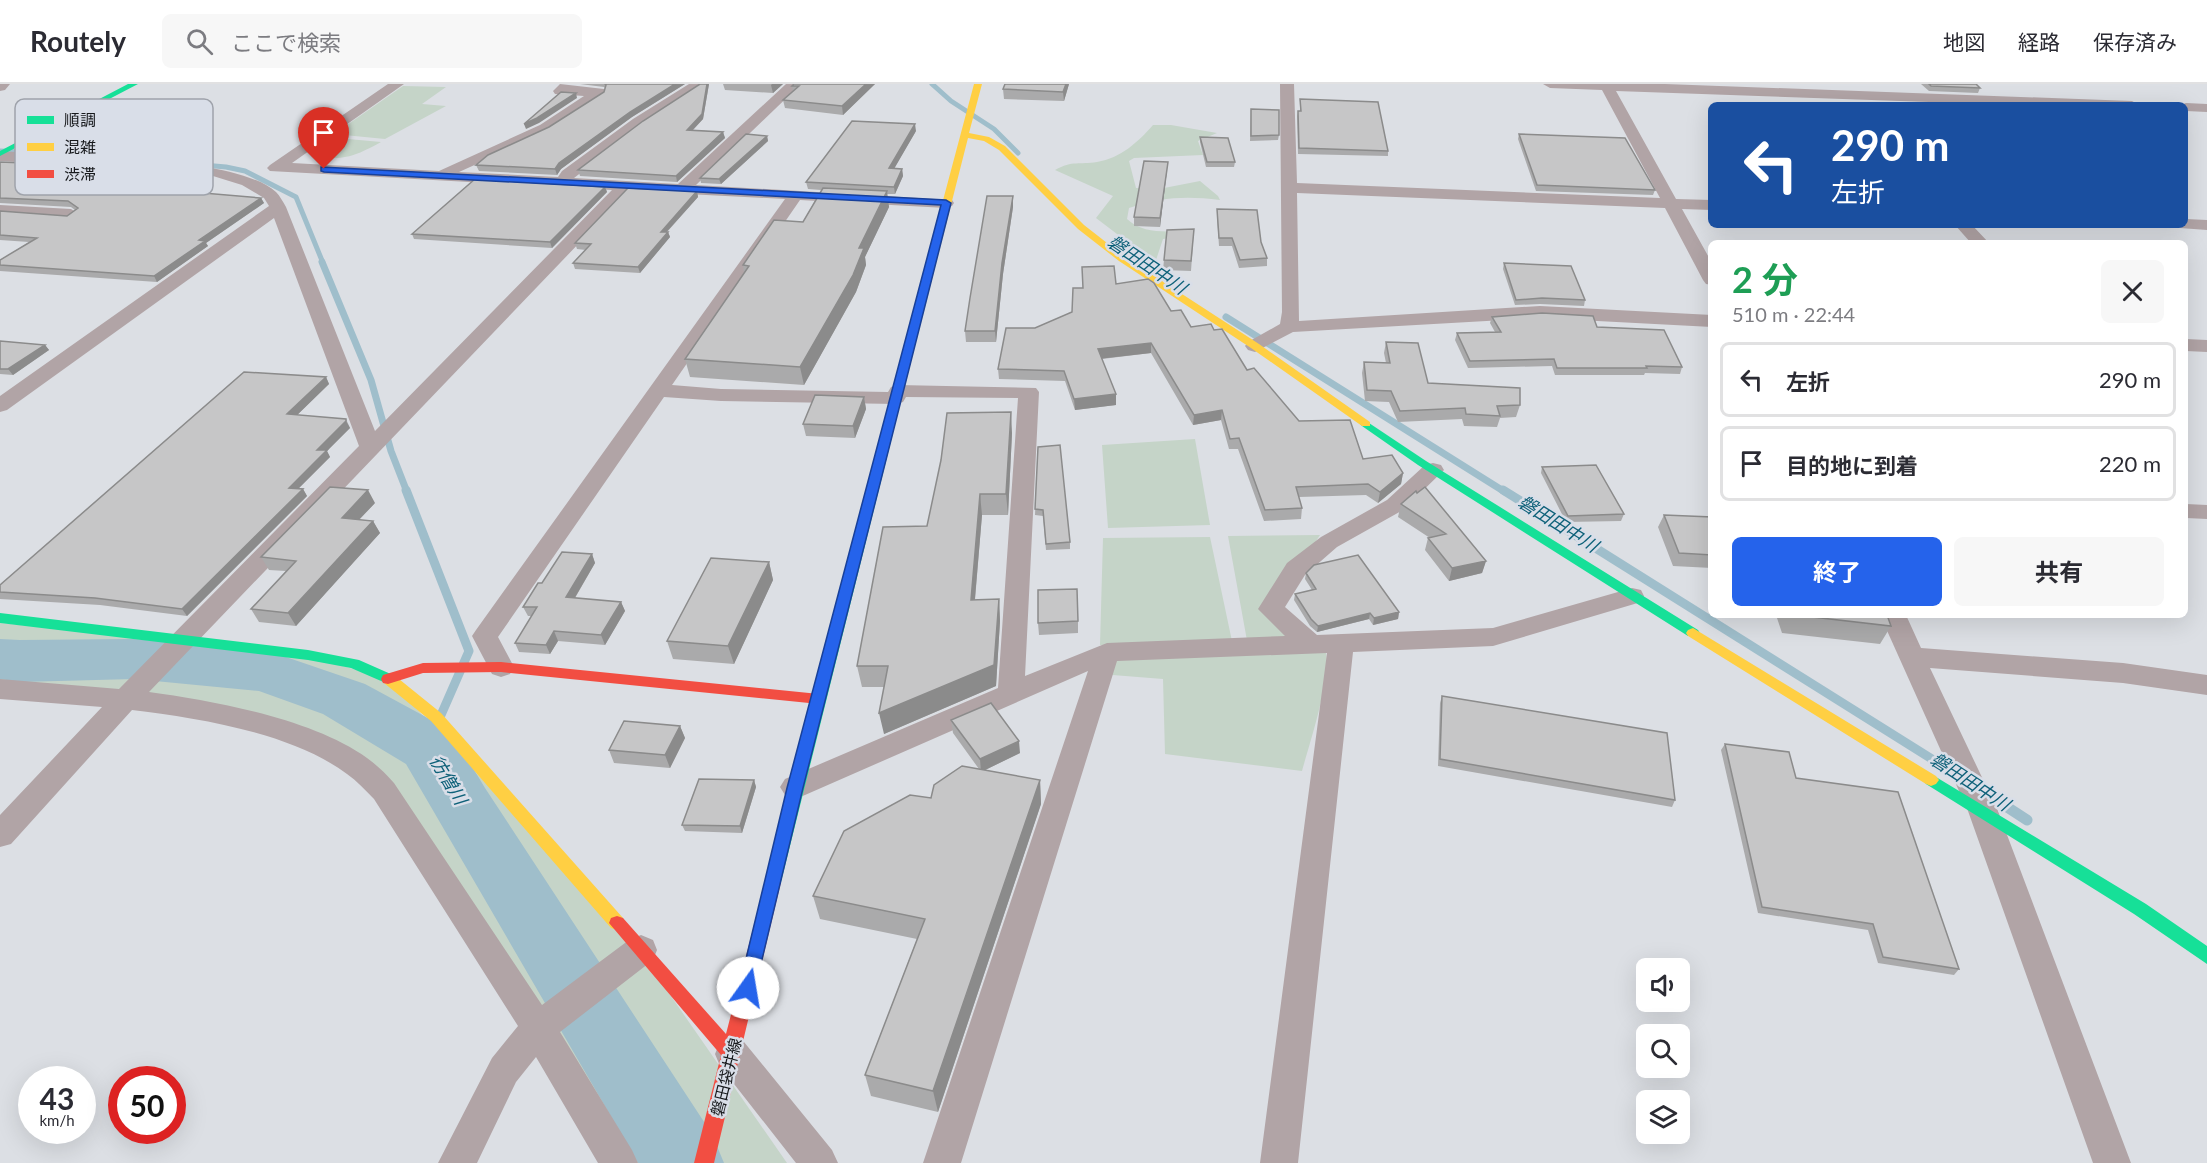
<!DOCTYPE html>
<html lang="ja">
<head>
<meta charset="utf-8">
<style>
  body { margin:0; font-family:Lato,"Noto Sans JP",sans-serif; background:#f7f7f7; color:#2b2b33; height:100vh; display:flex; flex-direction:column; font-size:22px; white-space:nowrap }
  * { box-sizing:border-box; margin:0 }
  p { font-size:20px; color:#7c7c81 }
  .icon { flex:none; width:33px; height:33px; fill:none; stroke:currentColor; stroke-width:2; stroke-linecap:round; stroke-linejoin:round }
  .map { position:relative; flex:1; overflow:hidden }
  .sheet { position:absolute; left:1708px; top:156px; width:480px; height:378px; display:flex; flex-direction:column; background:#fff; border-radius:9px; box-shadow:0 6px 24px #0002 }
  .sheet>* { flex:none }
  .hud { position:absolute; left:1708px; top:18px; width:480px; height:126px; border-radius:9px; box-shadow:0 6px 24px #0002; background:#1a4fa0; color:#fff; overflow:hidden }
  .controls { position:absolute; left:1636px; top:874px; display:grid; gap:12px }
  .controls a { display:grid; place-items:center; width:54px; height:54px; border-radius:9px; background:#fff; box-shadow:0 6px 24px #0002; font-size:30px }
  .speed { position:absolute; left:18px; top:982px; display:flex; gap:12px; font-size:30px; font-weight:700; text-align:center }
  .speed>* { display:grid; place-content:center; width:78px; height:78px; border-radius:50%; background:#fff; box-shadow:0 6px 24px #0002; line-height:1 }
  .speed small { font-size:15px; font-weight:400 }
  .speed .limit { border:9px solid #d22; background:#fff; color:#111 }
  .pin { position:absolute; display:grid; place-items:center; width:51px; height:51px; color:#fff; margin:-62px -26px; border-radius:50% 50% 50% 0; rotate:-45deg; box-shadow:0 0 6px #0007 }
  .pin .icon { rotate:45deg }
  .me { position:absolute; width:66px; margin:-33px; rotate:13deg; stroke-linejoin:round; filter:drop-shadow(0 0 4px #0008) }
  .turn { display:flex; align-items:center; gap:21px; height:126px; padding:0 24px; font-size:27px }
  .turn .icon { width:78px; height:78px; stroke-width:2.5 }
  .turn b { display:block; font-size:42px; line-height:51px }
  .round { display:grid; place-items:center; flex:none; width:63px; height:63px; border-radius:9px; background:#f7f7f7 }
  .head { display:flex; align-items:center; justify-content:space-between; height:102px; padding:0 24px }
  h1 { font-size:36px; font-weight:700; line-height:45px; color:#1e9e55 }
  .action { display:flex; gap:12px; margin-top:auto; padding:12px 24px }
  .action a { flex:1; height:69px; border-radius:9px; background:#2563eb; color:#fff; font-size:24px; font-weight:700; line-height:69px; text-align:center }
  .action a+a { background:#f7f7f7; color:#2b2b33 }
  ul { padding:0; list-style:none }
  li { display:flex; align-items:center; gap:18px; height:75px; margin:0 12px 9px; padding:0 12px; border:3px solid #e1e1e2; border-radius:9px }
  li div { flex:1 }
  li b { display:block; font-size:22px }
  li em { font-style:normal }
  header { display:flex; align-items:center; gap:36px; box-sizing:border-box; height:84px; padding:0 30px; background:#fff; border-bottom:2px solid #e1e1e2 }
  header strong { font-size:28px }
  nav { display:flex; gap:33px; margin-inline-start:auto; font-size:21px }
  .search { width:420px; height:54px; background:#f7f7f7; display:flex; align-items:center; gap:15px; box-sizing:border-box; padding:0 21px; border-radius:9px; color:#7c7c81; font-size:22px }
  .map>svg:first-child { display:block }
</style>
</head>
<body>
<header>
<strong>Routely</strong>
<div class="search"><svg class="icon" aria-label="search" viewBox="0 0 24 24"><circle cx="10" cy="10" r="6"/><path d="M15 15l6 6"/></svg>ここで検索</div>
<nav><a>地図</a><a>経路</a><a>保存済み</a></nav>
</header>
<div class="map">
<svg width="2207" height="1079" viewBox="0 0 2207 1079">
  <rect width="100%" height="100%" fill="#dcdfe4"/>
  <path fill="#c5d4c8" d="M403,2L446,3L422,20L446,22L385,55L334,50Z
    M1153,41H1171L1217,49L1198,57L1203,71L1134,74L1129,77L1136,104L1159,105L1200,97L1218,112L1220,116C1186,112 1162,113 1129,124L1127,135C1144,151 1167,147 1189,147L1178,153L1163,155L1155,179L1096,134L1113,112L1055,86C1073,76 1079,81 1097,78C1121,74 1138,58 1153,41Z
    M337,54L381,58C352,74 344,76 311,73Z
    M1195,355L1210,441L1108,444L1102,361Z
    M1320,451L1272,524C1282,531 1320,554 1324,562C1335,584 1309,661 1302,687L1165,670L1163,595L1100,590L1107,568L1217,563L1100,561L1103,454L1210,453L1233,562H1248L1228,452Z
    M0,539L296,569L389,595L634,859L787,1079H619L361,685L235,633L0,605Z"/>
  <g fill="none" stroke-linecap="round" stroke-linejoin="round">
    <path stroke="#9fbecb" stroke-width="5" d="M932,0L951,17L994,45L1018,69
      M0,67L46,69
      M134,75L226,83L245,87L296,113L323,179"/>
    <path stroke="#9fbecb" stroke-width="7" d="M322,178L371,296L391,367L407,408
      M1226,233L1505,408"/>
    <path stroke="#9fbecb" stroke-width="9" d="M406,406L469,567L441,631
      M1503,406L1959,692
      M428,663L436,644"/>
    <path stroke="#9fbecb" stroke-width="11" d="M1981,706L2027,736"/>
    <path fill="#9fbecb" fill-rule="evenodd" d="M0,555L20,556L134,555L263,566L283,572L365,600L450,646L485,704L712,1050L724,1079H638L406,680L323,630L259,607L134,595L20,598L0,595Z"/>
    <path fill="#b1a4a6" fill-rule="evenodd" d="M0,0H10L5,6L0,7Z
      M388,0H404L292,79L439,87L540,41L584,12L555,10L553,7L560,0L604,5L606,8L604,11L550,47L459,88L558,93L562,87L633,35L689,0H705L643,41L574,94L678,100L786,0H801L696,101L952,116L954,119L952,122L946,124L800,116L672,301L721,305L888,308L891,303L898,301L1036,304L1039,308L1025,592L1107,559L1285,552L1258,525L1287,479L1321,453L1387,416L1425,381L1433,379L1441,381L1444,386L1403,426L1337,463L1305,491L1285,523L1317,551L1493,544L1632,504L1641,506L1644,512L1641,518L1493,562L1353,568L1298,1079H1260L1327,569L1117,577L961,1079H923L1088,587L805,711L795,715L785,711L780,703L785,695L998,604L1018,314L906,313L903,318L896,320L721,317L664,313L498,553L514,583L510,590L501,593L492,590L472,552L476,546L785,115L629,107L149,608C215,617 313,635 367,674C377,681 386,690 394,699L542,921L629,856L641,851L653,856L657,866L653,876L560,948L632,1066L638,1079H598L536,973L516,998L477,1079H438L492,974L518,942L374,715C365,706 357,697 347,690C292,649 199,634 132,626L11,760L0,763V731L102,623L0,615V595L119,605L359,362L274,134L7,326L0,328V312L269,122L264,114L242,101L213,92L179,88L0,77V67C58,71 236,71 276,108C280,112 283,118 286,123L375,347L612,106L270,87L267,84L270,81Z
      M1280,0H1294L1297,99L1660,114L1602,6L1550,4L1543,0H1665L2132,17L2139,21H2015L1616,7L1676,115L1712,116V126L1682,125L1712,179V201L1706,200L1703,196L1665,124L1297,109L1299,237L1540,222L1712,231V243L1540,234L1293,248L1255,268L1248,266L1245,262L1248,258L1280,240L1282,228Z
      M2186,19L2207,20V28L2186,27V21H2180Z
      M0,121L71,125L79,130L71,135L0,131Z
      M2186,135L2207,136V146L2180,144L2178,141H2186Z
      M1955,141H1972L1989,159H1971Z
      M2186,255L2207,256V268L2186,267Z
      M2186,420L2207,421V435L2186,434Z
      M1880,531H1906L1921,564L2123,579L2207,591V611L2123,599L1930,584L1998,727L2131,1079H2093L1968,727Z
      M732,953L744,958L832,1066L838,1079H796L720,982L715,970L720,958Z"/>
    <path fill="#16e098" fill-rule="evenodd" d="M128,0H138L0,72V67Z
      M1366,337L1426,377L1698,546L1700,549L1698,552H1688L1418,381L1362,342L1360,340Z
      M887,346L893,349L781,798L779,803L773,805L767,803L765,798L881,349Z
      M0,529L308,566L359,576L393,591L395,595L393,599L388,600L351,584L308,576L0,539Z
      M1931,690L2146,820L2207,862V880L2134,830L1926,700L1923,696L1926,692Z"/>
    <path fill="#ffcf43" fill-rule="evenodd" d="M974,0H982L969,49L989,53L1005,62L1084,141L1125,173L1259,260L1370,338V342H1362L1251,264L1119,177L1078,145L999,66L984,57L968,54L893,349L887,352L883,351L881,349Z
      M1693,544L1936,692L1939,696L1936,700L1931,702L1926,700L1688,552L1686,549L1688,546Z
      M389,590L394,591L441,629L623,834L625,839L623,844L617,846L611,844L431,637L384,599L382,595L384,591Z"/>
    <path fill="#f24e42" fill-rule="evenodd" d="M501,578L819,610L824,611L826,615L824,619L819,620L501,588L423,589L388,600L383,599L381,595L383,591L423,579Z
      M773,791L779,793L781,798L714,1079H694L721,971L609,839L611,834L617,832L623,834L726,950L765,798L767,793Z"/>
  </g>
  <path fill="#aaaaab" d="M580,0H685L632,33L561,85L557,91L479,87L476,81L549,43L604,8L605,4L604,3Z
    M700,0H709L703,35L693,46L723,48L725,54L677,98L580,92L578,86Z
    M723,0H783L773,9L725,6Z
    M794,0H875L843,31L785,24L783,16L793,8L792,2Z
    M1005,0H1069L1064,17L1004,15L1003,5Z
    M1921,0H1976L1980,4L1978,9L1929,7Z
    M1300,15L1388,67V72L1298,70L1297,32L1298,27H1300Z
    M1251,25L1279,51L1278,56L1250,57Z
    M916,47L894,84L902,85L903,92L895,110H887L889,123L865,173L866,181L856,208L804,301L690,293L685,275L744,189L743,181L803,138L821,106L808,105L806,98Z
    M1519,50L1655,106L1653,111L1536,107L1518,55Z
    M767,52L768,57L721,100L701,99L700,94Z
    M1200,53L1235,78L1234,83H1206L1200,58Z
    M0,78L189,91L167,106L261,114L264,119L206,159L208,162L157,198L0,187V176L29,158L0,156V127L67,132L75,126L71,123L0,119Z
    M1167,86L1160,143L1134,142V133Z
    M605,103L607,108L552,164L414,155L412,150Z
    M697,107L698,113L667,148H668L670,153L640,189L575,185L573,179L586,166L577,165L575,159Z
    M1013,112V123L1003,190L996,258H966L965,247Z
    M1217,125L1261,158L1267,174V182L1239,184L1232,162H1219L1217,133Z
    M1194,145L1191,187L1163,186L1164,176Z
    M1504,179L1585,216L1584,222L1540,220L1515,221L1503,185Z
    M1116,200L1171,227L1191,243L1214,246L1247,286L1299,337L1363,375L1403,389L1401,400L1378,419L1366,411L1299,413L1302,424L1301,435L1264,437L1238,365H1229L1221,336L1193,341L1151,269L1102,275L1116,321L1075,326L1065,297L999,295L998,285L1035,244L1072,228L1082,204Z
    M1492,233L1597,243L1682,283L1680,290L1645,289L1644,291H1555L1552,282L1468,284L1455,256L1457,249L1495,248L1490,239Z
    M0,257L45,261L49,266L13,291L0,290Z
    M1386,258L1428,299L1520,321L1516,333L1500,334L1497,343L1464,342L1462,335L1398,338L1389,318L1365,317L1362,289L1364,278L1386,279L1384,269Z
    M326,293L329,300L297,331L346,335L350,344L327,367L330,373L298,405H303L307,412L187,532L100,521L0,515V501Z
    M864,313L866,325L855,354L806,352L803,340Z
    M1012,349L1008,431H982L975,516L999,515L1000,537L996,602L884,650V603H862L857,582Z
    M1038,363L1070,458V465L1046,466L1043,432L1035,431Z
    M1542,383L1624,430L1621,437L1566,438L1541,389Z
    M1417,409L1486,477L1482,489L1449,497L1425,466L1428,454H1430L1398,433L1401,420Z
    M375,419L359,436L373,437L380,449L296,542L259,538L251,525L286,487L269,486L261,473Z
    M1664,431L1712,433V484L1673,482L1658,443Z
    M592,470L595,479L575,514L621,518L625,527L605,561L558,557L550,570L519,568L515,559L532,532H528L523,523L542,499Z
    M769,478L773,496L734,580L673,575L667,557Z
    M1306,489L1399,528L1398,535L1373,541L1369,535L1317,548L1310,542L1294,516L1295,510L1312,506L1305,495Z
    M1776,531H1887L1891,542L1880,560L1782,549Z
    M1078,537V549L1039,551L1038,539Z
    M1442,612L1675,716L1672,723L1438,682L1440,619Z
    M951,636L1020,669L985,686L1040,696L1041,720L938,1028L871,1012L865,991L917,855L820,835L813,812L931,714L979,685L953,649Z
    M680,642L685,654L670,684L614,679L609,666Z
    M1725,660L1796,694L1959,885L1954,891L1878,879L1868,846L1758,829L1721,666Z
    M754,696L756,703L742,749L685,747L682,741Z"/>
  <path fill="#8b8b8b" d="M675,0H685L632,33L561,85L557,91L555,85L559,79L630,28Z
    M707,0H709L703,35L688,51L687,46Z
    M772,0H783L773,9L771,1Z
    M866,0H875L843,31L842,22Z
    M1066,0H1069L1064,17L1063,8Z
    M576,9L577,14L539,39L526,45L524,40Z
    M915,40L916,47L890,92L889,84Z
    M723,48L725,54L677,98L676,92Z
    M767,52L768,57L721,100L719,95Z
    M1168,78L1167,86L1160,143V134Z
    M902,85L903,92L895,110L894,103Z
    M186,86L189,91L159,110L156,105Z
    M605,103L607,108L552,164L550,158Z
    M697,107L698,113L662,153L661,148Z
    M887,107L889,123L865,173L866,181L856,208L804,301L800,283Z
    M1013,112V123L1003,190L996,258L995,247L1002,179Z
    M261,114L264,119L206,159L208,162L157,198L154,192L199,156Z
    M668,148L670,153L640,189L638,183Z
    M1151,259V269L1098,275V265Z
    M45,261L49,266L13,291L8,285Z
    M326,293L329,300L291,337L287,330Z
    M1116,310V321L1075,326L1074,315Z
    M864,313L866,325L855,354L853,342Z
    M1222,326L1221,336L1193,341L1194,331Z
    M1011,328L1012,349L1008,431L1006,410Z
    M346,337L350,344L327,367L330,373L293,410L289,404L317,366Z
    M1403,389L1401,400L1378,419L1380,408Z
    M303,405L307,412L187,532L182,525Z
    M368,406L375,419L349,446L342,434Z
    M980,410L982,431L973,537L971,516Z
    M373,437L380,449L296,542L288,529Z
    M592,470L595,479L570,522L566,513Z
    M1486,477L1482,489L1449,497L1452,484Z
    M769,478L773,496L734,580L728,562Z
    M999,515L1000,537L996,602L884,650L879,629Z
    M621,518L625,527L605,561L601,551Z
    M1399,528L1398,535L1373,541L1374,534Z
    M1370,529L1369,535L1317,548L1318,542Z
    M554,547L558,557L550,570L546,561Z
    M680,642L685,654L670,684L665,671Z
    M1019,657L1020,669L981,688L980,675Z
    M754,696L756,703L742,749L740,742Z
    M1040,696L1041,720L938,1028L933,1007Z"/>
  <path fill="#c6c6c7" stroke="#8b8b8b" stroke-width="1.5" d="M605,0H675L630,28L559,79L555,85L476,81L488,71L549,43L604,8L606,1Z
    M700,0H707L702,30L687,46L723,48L676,92L578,86L643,37Z
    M794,0H866L842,22L783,16L799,2H792Z
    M1005,0H1066L1063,8L1003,5Z
    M1929,0H1976L1980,4L1931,2Z
    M561,8L576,9L537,34L524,40Z
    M1300,15L1378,18L1388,67L1299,64L1298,27H1301Z
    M1251,25L1279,26V51L1251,52Z
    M852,37L915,40L889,84L902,85L894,103L806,98Z
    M746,50L767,52L719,95L700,94Z
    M1519,50L1625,54L1655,106L1537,101Z
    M1200,53L1228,54L1235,78H1207Z
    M1144,77L1168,78L1160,134L1134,133Z
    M0,78L186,86L156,105L261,114L199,156L205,157L154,192L0,181V176L37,154L0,151V127L67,132L78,124L68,117L0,114Z
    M475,95L605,103L550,158L412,150Z
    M628,104L697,107L661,148H668L638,183L573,179L591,160L575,159Z
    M823,104L887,107L859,164H864L853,191L800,283L685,275L749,182L743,181L774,136L803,138Z
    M987,112H1013L1002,179L995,247H965L970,214Z
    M1217,125L1257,126L1261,158L1267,174L1240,176L1232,154H1219Z
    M1194,145L1191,177L1164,176L1167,146Z
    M1504,179L1571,182L1585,216L1542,214L1516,216Z
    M1114,182L1116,200L1148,195L1154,199L1171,227L1181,226L1191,243L1211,240L1214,246L1222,245L1247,286L1254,284L1299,337L1350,336L1363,375L1392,371L1403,389L1380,408L1368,400L1296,403L1302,424L1265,426L1239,354L1230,355L1222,326L1194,331L1151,259L1098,265L1116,310L1074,315L1064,287L998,285L1006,244H1035L1072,228L1073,204H1083L1082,183Z
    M1542,229L1593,232L1597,243L1664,246L1682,283L1646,282L1647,284H1557L1554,275L1470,277L1457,249L1501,248L1492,233Z
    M0,257L45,261L8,285H0Z
    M1386,258L1418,259L1428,299L1520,304V321L1497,322L1500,332L1466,330L1465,324L1400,327L1391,307L1367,306L1364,278L1390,279Z
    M244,288L326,293L287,330L346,335V337L317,366H327L289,404L303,405L182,525L95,514L0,508V501Z
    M815,311L864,313L853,342L803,340Z
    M1011,328L1006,410H980L971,516L999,515L994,581L879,629L888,582H857L883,443L927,442L941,376L947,329Z
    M1060,361L1070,458L1046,460L1043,426L1035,425L1038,363Z
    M1596,381L1624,430L1568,432L1542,383Z
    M330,403L368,406L342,434L373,437L288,529L251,525L296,477L261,473Z
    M1425,403L1486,477L1452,484L1428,454L1446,450L1401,420L1416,407L1417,409Z
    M1664,431L1712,433V471L1679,469Z
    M562,468L592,470L566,513L621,518L601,551L554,547L546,561L515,559L537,523H523L538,499H542Z
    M1358,471L1399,528L1374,534L1370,529L1318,542L1311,535L1295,510L1316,505L1306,489L1314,481Z
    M711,474L769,478L728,562L667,557Z
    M1077,505L1078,537L1038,539V506Z
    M1795,531H1887L1891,542Z
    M1442,612L1667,649L1675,716L1440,675Z
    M991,619L1019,657L980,675L951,636Z
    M624,637L680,642L665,671L609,666Z
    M1725,660L1789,668L1796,694L1898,708L1959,885L1883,873L1873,840L1762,823Z
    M962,682L1040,696L933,1007L865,991L925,835L813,812L844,747L910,711L931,714L934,701Z
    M699,695L754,696L740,742L682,741Z"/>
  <path fill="#2563eb" stroke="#184099" stroke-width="1.5" d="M321,83L946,116L951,119L803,704L754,909L748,912L742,909L739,904L787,704L941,121L324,88L321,87Z"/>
  <g text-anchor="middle" stroke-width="5" stroke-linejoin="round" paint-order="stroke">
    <g font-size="16" fill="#17191c" stroke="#d9dee8">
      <text transform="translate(726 993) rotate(-76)" y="6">磐田袋井線</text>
    </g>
    <g font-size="18" font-style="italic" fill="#0e6179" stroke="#d9dee8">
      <text transform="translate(1147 181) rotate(34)" y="6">磐田田中川</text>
      <text transform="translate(1558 440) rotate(32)" y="6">磐田田中川</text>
      <text transform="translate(448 696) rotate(59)" y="6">彷僧川</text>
      <text transform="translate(1970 698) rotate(33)" y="6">磐田田中川</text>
    </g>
  </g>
  <rect x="15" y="15" width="198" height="96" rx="9" fill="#d9dee8" stroke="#9fa3ab" stroke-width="1.5"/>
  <rect x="27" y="32" width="27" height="8" fill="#16e098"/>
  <rect x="27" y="59" width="27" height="8" fill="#ffcf43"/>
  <rect x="27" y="86" width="27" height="8" fill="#f24e42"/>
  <g font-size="16" fill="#17191c">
    <text x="64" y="42">順調</text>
    <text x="64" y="69">混雑</text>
    <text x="64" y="96">渋滞</text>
  </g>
</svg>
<div class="controls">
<a><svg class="icon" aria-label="sound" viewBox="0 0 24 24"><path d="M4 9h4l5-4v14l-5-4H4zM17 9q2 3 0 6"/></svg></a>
<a><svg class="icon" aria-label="search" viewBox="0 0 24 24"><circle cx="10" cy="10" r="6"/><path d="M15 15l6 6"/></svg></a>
<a><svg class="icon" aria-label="layers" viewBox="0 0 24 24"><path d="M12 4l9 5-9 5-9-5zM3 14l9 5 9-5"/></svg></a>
</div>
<div class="speed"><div>43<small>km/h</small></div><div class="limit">50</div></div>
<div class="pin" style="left:324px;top:85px;background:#d93025"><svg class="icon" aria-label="arrive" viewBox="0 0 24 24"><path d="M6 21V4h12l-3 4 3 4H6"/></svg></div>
<svg class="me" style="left:748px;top:904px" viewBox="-20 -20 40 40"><circle r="19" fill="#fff"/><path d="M0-13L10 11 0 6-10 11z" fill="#2563eb"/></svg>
<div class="hud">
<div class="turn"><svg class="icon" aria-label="left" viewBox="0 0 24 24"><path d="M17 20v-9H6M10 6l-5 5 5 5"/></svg><div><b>290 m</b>左折</div></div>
</div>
<section class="sheet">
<div class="head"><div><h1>2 分</h1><p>510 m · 22:44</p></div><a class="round"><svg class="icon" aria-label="close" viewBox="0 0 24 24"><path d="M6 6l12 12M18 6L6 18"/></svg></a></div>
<ul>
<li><svg class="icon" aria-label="left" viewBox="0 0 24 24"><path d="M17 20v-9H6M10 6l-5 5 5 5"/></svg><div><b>左折</b></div><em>290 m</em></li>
<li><svg class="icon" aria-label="arrive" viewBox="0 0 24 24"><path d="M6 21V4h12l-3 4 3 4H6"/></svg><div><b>目的地に到着</b></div><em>220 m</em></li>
</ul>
<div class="action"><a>終了</a><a>共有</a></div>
</section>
</div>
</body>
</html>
